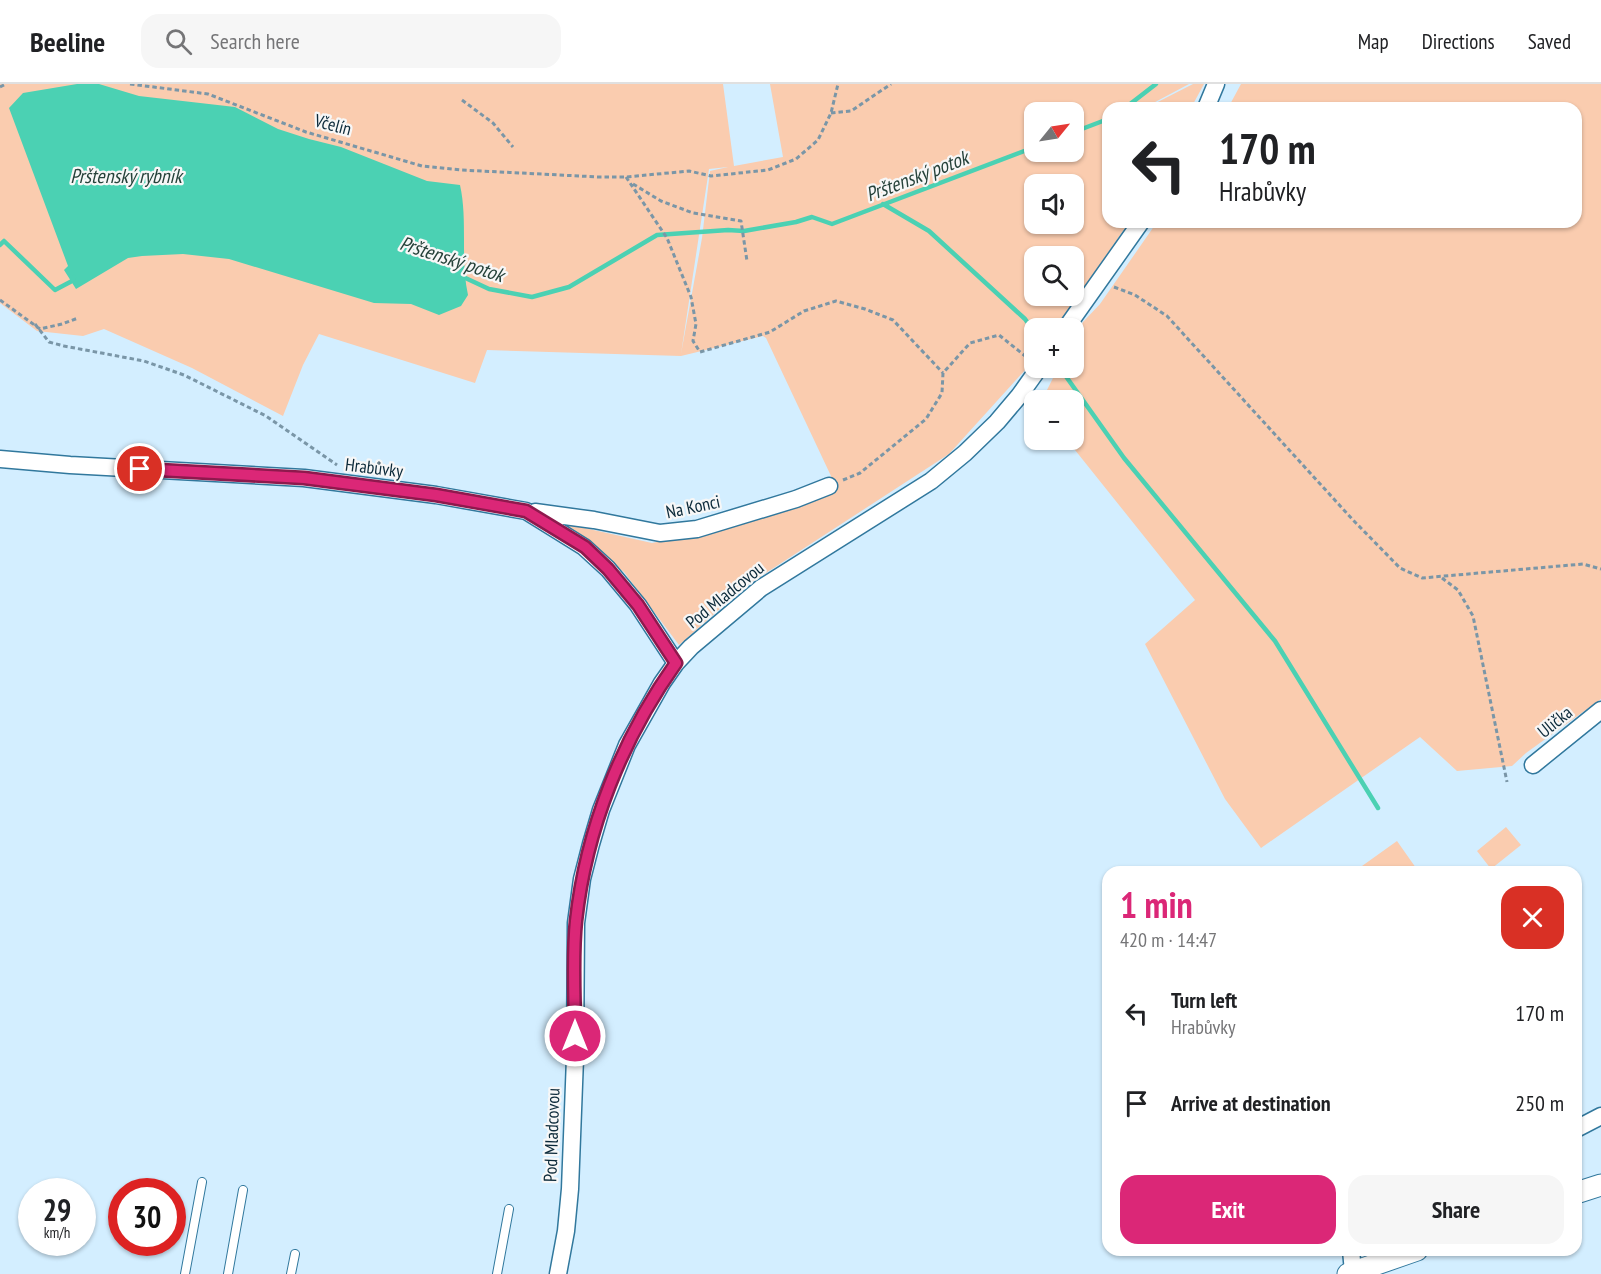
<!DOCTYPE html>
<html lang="en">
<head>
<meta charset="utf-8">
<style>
  body { margin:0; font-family:"PT Sans Narrow",sans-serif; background:#f6f6f6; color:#202124; height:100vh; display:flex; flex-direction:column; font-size:22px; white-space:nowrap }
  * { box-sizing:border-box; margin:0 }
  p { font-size:20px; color:#757577 }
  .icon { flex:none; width:33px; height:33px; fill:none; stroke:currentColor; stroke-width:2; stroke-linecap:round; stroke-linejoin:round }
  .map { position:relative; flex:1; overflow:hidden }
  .side { position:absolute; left:1102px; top:782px; width:480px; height:390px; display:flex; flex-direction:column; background:#fff; border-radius:18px; box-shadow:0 2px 4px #0004 }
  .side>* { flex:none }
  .hud { position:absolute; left:1102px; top:18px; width:480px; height:126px; border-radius:18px; box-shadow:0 2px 4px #0004; background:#fff; color:#202124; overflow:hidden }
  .needle { width:39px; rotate:60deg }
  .controls { position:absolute; left:1024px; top:18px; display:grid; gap:12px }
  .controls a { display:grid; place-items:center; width:60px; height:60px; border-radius:12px; background:#fff; box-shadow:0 2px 4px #0004; font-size:30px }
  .speed { position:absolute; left:18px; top:1094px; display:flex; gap:12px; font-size:30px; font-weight:700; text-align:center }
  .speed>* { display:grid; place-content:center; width:78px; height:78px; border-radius:50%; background:#fff; box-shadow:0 2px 4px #0004; line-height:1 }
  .speed small { font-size:15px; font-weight:400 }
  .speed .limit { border:9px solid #d22; background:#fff; color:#111 }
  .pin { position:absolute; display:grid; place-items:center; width:51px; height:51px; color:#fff; margin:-26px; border:3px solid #fff; border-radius:50%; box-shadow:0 2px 6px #0007 }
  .me { position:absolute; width:66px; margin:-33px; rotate:0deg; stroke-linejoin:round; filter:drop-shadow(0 0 4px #0008) }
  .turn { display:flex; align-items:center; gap:21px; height:126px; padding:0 18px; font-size:27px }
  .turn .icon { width:78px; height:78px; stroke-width:2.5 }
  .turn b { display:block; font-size:42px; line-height:51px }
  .round { display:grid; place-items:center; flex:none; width:63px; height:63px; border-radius:18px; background:#f6f6f6 }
  .overview { display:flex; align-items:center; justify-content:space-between; height:102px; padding:0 18px }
  h1 { font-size:36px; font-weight:800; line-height:45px; color:#db2777 }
  .action { display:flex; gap:12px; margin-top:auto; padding:12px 18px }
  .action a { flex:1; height:69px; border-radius:18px; background:#db2777; color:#fff; font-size:24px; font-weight:800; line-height:69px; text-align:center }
  .action a+a { background:#f6f6f6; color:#202124 }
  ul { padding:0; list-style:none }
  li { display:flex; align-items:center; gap:18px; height:90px; padding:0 18px }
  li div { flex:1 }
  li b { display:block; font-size:22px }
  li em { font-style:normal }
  header { display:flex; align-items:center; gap:36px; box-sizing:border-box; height:84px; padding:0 30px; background:#fff; border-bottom:2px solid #e0e0e0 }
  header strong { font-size:28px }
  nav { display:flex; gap:33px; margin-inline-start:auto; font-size:21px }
  .search { width:420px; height:54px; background:#f6f6f6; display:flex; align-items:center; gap:15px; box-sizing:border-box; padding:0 21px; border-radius:18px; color:#757577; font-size:22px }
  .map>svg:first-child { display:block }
</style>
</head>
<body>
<header>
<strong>Beeline</strong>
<div class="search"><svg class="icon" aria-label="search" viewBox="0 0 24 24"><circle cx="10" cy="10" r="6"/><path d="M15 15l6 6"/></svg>Search here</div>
<nav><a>Map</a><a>Directions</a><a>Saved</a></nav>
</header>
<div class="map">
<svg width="1601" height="1190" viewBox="0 0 1601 1190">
  <rect width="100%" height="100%" fill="#d3eeff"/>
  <path fill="#faccaf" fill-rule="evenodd" d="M0,0H723L734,82L783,73L770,0H1189L1144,24H1108V138H1129L1057,244H1035V275L949,370L746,502L679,561L624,488L562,439L652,459L733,443L829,406L831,392L766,254L763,252L681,272L487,266L475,299L319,250L303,281L283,332L192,284L104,245L83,252L37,247L0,219ZM1035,28H1074V68H1035ZM728,83L710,87L702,154L681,270L709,85ZM1035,100H1074V140H1035ZM1035,172H1074V212H1035Z
    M1193,0H1204L1191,24H1146Z
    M1241,0H1601V615L1526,669L1512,682L1457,687L1420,653L1261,764L1225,715L1145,560L1195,516L1067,356H1074V316H1042L1058,284H1074V254L1083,238L1100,220L1157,138H1576V24H1228Z
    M1506,743L1521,761L1491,785L1477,767Z
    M1397,757L1416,784L1412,787H1355Z"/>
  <path fill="#4bd1b3" d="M77,0H99L139,12L235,23L278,45L309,55L341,63L427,97L460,101C468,137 460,175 468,211L461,222L439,231L411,220L374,219L229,175L183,170L142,172L128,174L76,205L64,186L68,182L9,24L23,9Z"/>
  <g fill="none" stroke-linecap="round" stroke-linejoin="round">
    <path stroke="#4bd1b3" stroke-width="4.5" d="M1125,24L1156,0
      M1074,48L1108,35
      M883,120L929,147L1025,235L1035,249
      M0,161L4,157L55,206L72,197L74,193
      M459,191L489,205L532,213L569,203L657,151L728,146L744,147L796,138L812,133L832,140L1035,63
      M1060,284L1124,374L1275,557L1378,724"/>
    <defs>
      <path id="service" d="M185,1190L202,1098
        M228,1190L243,1106
        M291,1190L295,1170
        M497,1190L509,1125"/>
      <path id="minor" d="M1206,24L1216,0
        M1066,244L1141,138
        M0,375L70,381L304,394L436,411L526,427L584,463L608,485L638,521L676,579
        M535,428L594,436L660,449L697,445L796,415L829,402
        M1533,681L1601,626
        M1576,1045L1601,1032
        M1351,1166L1353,1188
        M558,1190L566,1147L570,1105L575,974L576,839L582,795L591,760L601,726L627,661L662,599L676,579L691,563L761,504L931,397L965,369L997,338L1019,312L1039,284"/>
      <path id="tertiary" d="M1576,1109L1601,1101
        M1348,1190L1417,1166"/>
    </defs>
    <use href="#service" stroke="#31789d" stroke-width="10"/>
    <use href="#minor" stroke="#31789d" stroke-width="19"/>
    <use href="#tertiary" stroke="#31789d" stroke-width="23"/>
    <path stroke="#7a96a7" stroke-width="3" stroke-dasharray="4.5 3" stroke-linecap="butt" d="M130,0L208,10L306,48L422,82L461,86L599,93H626L689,87L711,92L768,86L796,75L818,56L831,29L838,0
      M0,3L6,0
      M462,16L493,39L513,63
      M831,29L851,27L891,0
      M626,93L667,154L691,213L696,240L693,257L700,268L770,248L804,227L836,217L865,225L893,236L943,289
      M633,100L661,117L693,129L741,137L747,177
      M1114,203L1135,211L1167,232L1353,436L1400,484L1422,494L1583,480L1601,485
      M0,216L40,245L62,240L78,234
      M35,240L49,258L64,262L144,277L184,291L266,332L337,381
      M843,396L860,389L926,335L942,309L943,289L970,259L999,251L1029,275
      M1442,494L1458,506L1473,532L1507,698"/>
    <use href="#service" stroke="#fff" stroke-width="8"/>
    <use href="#minor" stroke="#fff" stroke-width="16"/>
    <use href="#tertiary" stroke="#fff" stroke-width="21"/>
  </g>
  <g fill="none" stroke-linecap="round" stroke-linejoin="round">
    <defs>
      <path id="route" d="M140,385L304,394L436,411L526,427L585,463L608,485L638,521L676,579C622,655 586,745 576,837C572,874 575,915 575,952"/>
    </defs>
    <use href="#route" stroke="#8e194d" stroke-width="15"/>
    <use href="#route" stroke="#db2777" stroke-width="10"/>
  </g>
  <g text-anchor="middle" stroke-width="4.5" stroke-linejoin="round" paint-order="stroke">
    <g font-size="18" fill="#0b2939" stroke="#f7f7f7">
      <text transform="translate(333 41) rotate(15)" y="6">Včelín</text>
      <text transform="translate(374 384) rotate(7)" y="6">Hrabůvky</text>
      <text transform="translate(693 423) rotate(-12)" y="6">Na Konci</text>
      <text transform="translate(725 511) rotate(-39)" y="6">Pod Mladcovou</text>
      <text transform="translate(1555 638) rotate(-39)" y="6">Ulička</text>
      <text transform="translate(552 1051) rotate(-88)" y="6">Pod Mladcovou</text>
    </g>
    <g font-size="20" font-style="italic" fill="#26423a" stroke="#f7f7f7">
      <text x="126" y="99">Prštenský rybník</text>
      <text transform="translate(917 92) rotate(-21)" y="7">Prštenský potok</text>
      <text transform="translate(452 175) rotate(18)" y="7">Prštenský potok</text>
    </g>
  </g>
</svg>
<div class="controls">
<a><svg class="needle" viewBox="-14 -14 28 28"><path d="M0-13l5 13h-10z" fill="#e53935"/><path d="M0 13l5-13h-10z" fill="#757577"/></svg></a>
<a><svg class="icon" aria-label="sound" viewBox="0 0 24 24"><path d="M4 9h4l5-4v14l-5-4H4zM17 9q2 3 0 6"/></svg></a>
<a><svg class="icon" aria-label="search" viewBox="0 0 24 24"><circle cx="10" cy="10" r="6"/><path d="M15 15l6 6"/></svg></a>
<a>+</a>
<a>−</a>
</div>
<div class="speed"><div>29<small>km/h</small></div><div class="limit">30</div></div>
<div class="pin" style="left:140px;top:385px;background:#d93025"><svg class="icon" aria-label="arrive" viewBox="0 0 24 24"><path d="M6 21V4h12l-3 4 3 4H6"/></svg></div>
<svg class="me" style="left:575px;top:952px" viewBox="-20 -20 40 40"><circle r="17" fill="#db2777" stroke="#fff" stroke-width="3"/><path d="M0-11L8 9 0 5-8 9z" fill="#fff"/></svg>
<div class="hud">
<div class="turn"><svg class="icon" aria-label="left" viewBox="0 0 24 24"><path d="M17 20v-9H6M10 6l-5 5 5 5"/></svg><div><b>170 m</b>Hrabůvky</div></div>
</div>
<section class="side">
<div class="overview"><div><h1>1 min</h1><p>420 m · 14:47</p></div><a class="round" style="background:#d93025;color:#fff"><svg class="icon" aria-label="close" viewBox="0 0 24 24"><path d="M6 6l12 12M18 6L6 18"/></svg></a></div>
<ul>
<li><svg class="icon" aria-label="left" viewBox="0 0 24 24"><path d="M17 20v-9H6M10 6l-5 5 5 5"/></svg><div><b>Turn left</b><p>Hrabůvky</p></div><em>170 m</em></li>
<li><svg class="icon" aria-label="arrive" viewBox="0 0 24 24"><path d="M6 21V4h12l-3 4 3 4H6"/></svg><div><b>Arrive at destination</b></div><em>250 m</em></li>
</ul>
<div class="action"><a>Exit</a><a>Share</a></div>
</section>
</div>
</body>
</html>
